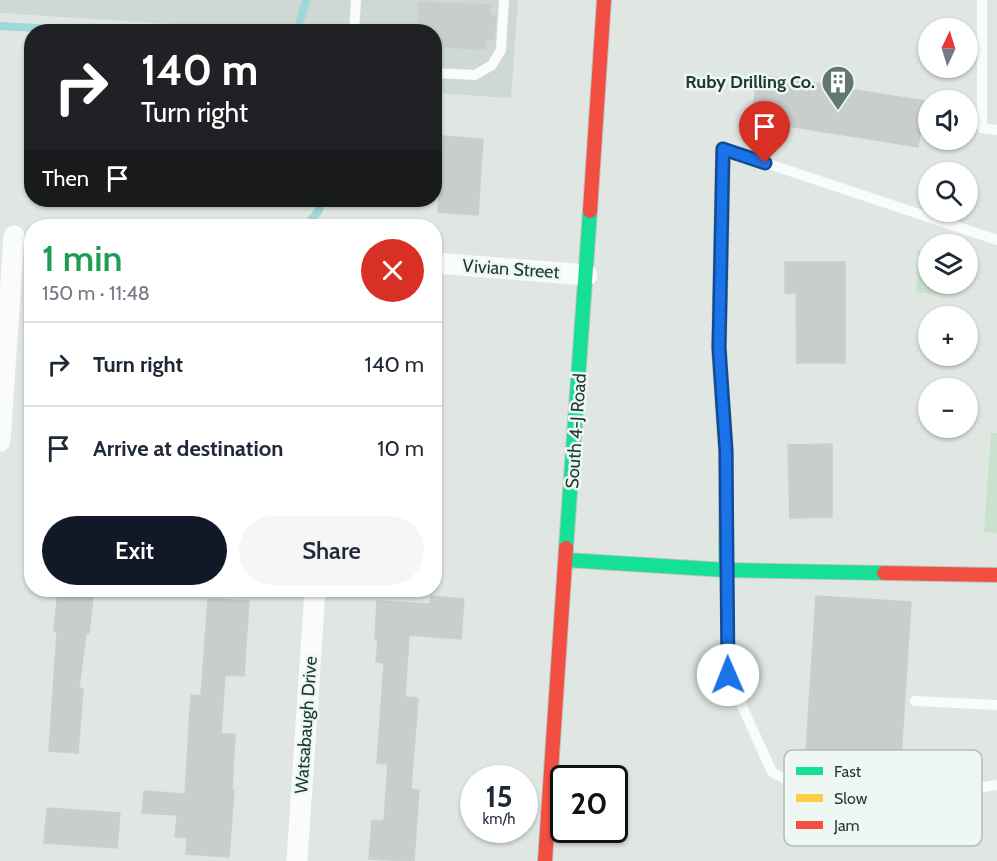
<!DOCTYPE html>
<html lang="en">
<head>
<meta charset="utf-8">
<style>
  body { margin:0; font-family:Cabin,sans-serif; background:#f6f6f7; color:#1f2937; height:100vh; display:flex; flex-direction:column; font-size:22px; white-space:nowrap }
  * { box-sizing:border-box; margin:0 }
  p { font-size:20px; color:#747a83 }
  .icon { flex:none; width:33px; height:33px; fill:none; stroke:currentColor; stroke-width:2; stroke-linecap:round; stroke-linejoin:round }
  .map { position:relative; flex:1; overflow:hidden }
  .drawer { position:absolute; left:24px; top:219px; width:418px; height:378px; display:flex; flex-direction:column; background:#fff; border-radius:24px; box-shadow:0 2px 4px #0004 }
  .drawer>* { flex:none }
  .banner { position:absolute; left:24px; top:24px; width:418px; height:183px; border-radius:24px; box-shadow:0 2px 4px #0004; background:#202124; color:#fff; overflow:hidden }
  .needle { width:39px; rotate:4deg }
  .fabs { position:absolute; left:918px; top:18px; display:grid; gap:12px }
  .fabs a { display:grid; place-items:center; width:60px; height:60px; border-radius:50%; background:#fff; box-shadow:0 2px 4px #0004; font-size:30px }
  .speed { position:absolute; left:460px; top:765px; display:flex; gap:12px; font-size:30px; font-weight:700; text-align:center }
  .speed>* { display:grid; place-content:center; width:78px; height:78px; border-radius:50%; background:#fff; box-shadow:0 2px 4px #0004; line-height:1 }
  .speed small { font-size:15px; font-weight:400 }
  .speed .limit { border:3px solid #111; border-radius:9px; background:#fff; color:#111 }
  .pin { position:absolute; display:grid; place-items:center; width:51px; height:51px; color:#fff; margin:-62px -26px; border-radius:50% 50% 50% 0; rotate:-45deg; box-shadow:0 0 6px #0007 }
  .pin .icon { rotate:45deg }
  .me { position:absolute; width:66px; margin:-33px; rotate:359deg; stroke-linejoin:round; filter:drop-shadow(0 0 4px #0008) }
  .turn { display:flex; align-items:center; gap:21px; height:126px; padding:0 18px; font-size:27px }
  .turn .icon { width:78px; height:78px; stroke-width:2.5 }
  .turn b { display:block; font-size:42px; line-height:51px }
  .then { display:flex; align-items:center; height:57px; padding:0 18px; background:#0003; gap:12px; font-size:22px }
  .round { display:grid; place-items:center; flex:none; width:63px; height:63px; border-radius:32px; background:#f6f6f7 }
  .summary { display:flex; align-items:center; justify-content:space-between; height:102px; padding:0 18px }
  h1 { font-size:36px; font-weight:600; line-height:45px; color:#1e9e55 }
  .primary-button { display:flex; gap:12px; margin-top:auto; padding:12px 18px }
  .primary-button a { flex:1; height:69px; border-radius:36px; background:#111827; color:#fff; font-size:24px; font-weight:600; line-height:69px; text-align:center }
  .primary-button a+a { background:#f6f6f7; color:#1f2937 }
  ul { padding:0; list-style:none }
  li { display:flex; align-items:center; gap:18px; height:84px; padding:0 18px; border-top:2px solid #e0e1e3 }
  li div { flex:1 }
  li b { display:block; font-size:22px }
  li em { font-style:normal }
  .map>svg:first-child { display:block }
</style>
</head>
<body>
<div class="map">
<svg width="997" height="861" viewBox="0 0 997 861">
  <rect width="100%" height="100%" fill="#e0e7e3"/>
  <path fill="#ced9d3" d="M0,0H518L511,98L435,93V32H295L0,13Z"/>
  <path fill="#c8e2cd" d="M918,251H928V284H952V294L916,293Z
    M991,433H997V533L984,532Z"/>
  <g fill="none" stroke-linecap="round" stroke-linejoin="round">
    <path stroke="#9ed8d8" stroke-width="8" d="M0,26L106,32
      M297,32L306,0
      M307,226L319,210L320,200"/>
  </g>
  <path fill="#c8cecb" stroke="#c9d0cc" stroke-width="1.5" d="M419,2L490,5V15L496,16L494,40L486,39L485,49L435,47V32H418Z
    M758,74L925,101L918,147L751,120Z
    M443,136L483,139L478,215L438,212Z
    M785,262H845V363H797L796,293H785Z
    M832,444V517L790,518L788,445Z
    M58,590H94L89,633H86L79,688L83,689L78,753L49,751L57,632L54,631Z
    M431,596L464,599L461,639L409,635L405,697L418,698L411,789L419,790L414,861L369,859L372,821H384L388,764L377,763L384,663L376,662L378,640H375L377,601L430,604Z
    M816,596L911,602L901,757L806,751Z
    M208,599L249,601L244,676L225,675L221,734H235L232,790H234L229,857L186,854L187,838L175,837L177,815L142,813L144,791L185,794L191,695L201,696Z
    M47,808L120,813L117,848L44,843Z"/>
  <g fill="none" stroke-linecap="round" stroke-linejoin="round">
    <defs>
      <path id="fast" d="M722,396L726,451V570
        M566,548L590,211
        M567,560L726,570L884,573"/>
      <path id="slow" d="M722,396L719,348L723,149"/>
      <path id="jam" d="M590,211L604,0
        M884,573L997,575
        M545,861L566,548"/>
    </defs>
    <use href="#fast" stroke="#bac4bf" stroke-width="16"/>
    <use href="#slow" stroke="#bac4bf" stroke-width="16"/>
    <use href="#jam" stroke="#bac4bf" stroke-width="16"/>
    <path stroke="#fafbfb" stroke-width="10" d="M982,0V128L997,130
      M354,32L356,0
      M435,73L475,75L492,65L501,50L504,0
      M724,149L997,240
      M726,573L728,675L772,772L829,802L934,795L997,785
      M915,701L997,705"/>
    <path stroke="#fafbfb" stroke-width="21" d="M435,263L587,275
      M0,441L14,236
      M297,861L315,590"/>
    <use href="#fast" stroke="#16e098" stroke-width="14"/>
    <use href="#slow" stroke="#ffcf43" stroke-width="14"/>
    <use href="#jam" stroke="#f24e42" stroke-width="14"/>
  </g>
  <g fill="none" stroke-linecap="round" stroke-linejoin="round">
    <defs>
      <path id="route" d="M728,675L726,451L719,348L723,149L765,163"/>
    </defs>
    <use href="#route" stroke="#114b97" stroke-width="15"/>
    <use href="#route" stroke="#1a73e8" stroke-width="10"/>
  </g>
  <defs>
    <symbol id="building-pin" viewBox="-11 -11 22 30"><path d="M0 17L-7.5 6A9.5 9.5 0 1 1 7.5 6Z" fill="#62776f" stroke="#eef7f1"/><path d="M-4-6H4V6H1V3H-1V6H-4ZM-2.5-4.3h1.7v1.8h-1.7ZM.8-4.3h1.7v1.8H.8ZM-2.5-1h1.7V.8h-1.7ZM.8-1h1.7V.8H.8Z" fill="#fff"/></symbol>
  </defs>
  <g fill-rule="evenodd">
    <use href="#building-pin" x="819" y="63" width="38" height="52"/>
  </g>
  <g text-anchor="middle" stroke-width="5" stroke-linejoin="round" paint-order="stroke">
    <g font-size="18" font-weight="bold" fill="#1e3b30" stroke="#eef7f1" text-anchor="end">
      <text x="815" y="88">Ruby Drilling Co.</text>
    </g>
    <g font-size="18" fill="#1e3b30" stroke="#eef7f1">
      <text transform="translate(511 269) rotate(4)" y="6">Vivian Street</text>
      <text transform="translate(576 431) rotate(-86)" y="6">South 4-J Road</text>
      <text transform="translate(306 725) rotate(-86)" y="6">Watsabaugh Drive</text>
    </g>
  </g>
  <rect x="784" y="750" width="198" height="96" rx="9" fill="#eef7f1" stroke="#b0bfb7" stroke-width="1.5"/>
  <rect x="796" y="767" width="27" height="8" fill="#16e098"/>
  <rect x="796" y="794" width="27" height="8" fill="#ffcf43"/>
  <rect x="796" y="821" width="27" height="8" fill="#f24e42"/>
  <g font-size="16" fill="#1e3b30">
    <text x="834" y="777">Fast</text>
    <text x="834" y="804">Slow</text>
    <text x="834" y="831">Jam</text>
  </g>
</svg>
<div class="fabs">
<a><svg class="needle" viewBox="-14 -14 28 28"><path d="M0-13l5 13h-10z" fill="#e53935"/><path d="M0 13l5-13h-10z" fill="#747a83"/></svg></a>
<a><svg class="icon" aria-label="sound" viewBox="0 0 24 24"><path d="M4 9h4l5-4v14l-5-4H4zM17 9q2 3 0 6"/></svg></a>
<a><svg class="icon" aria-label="search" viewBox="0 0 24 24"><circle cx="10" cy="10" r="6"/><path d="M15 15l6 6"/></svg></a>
<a><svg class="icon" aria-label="layers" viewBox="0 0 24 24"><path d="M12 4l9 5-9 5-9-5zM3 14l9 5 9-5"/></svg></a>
<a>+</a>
<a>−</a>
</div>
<div class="speed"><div>15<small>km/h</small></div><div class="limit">20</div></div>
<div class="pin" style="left:765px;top:163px;background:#d93025"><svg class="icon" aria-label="arrive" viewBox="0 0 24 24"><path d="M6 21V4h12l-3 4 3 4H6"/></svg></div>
<svg class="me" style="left:728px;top:675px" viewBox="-20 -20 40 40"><circle r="19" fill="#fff"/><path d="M0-13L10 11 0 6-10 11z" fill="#1a73e8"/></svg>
<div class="banner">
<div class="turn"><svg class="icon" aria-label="right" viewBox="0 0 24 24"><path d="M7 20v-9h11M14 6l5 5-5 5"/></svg><div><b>140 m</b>Turn right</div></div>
<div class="then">Then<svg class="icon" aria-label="arrive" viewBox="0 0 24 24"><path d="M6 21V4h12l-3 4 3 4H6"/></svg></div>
</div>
<section class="drawer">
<div class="summary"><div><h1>1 min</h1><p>150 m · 11:48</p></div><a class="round" style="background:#d93025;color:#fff"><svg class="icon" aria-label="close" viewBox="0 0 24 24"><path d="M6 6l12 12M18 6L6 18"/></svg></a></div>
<ul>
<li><svg class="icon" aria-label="right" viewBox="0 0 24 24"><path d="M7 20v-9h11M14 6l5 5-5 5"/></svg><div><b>Turn right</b></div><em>140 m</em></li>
<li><svg class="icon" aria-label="arrive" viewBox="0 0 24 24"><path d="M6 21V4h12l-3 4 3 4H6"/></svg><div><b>Arrive at destination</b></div><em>10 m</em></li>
</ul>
<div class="primary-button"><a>Exit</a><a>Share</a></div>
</section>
</div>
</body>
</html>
